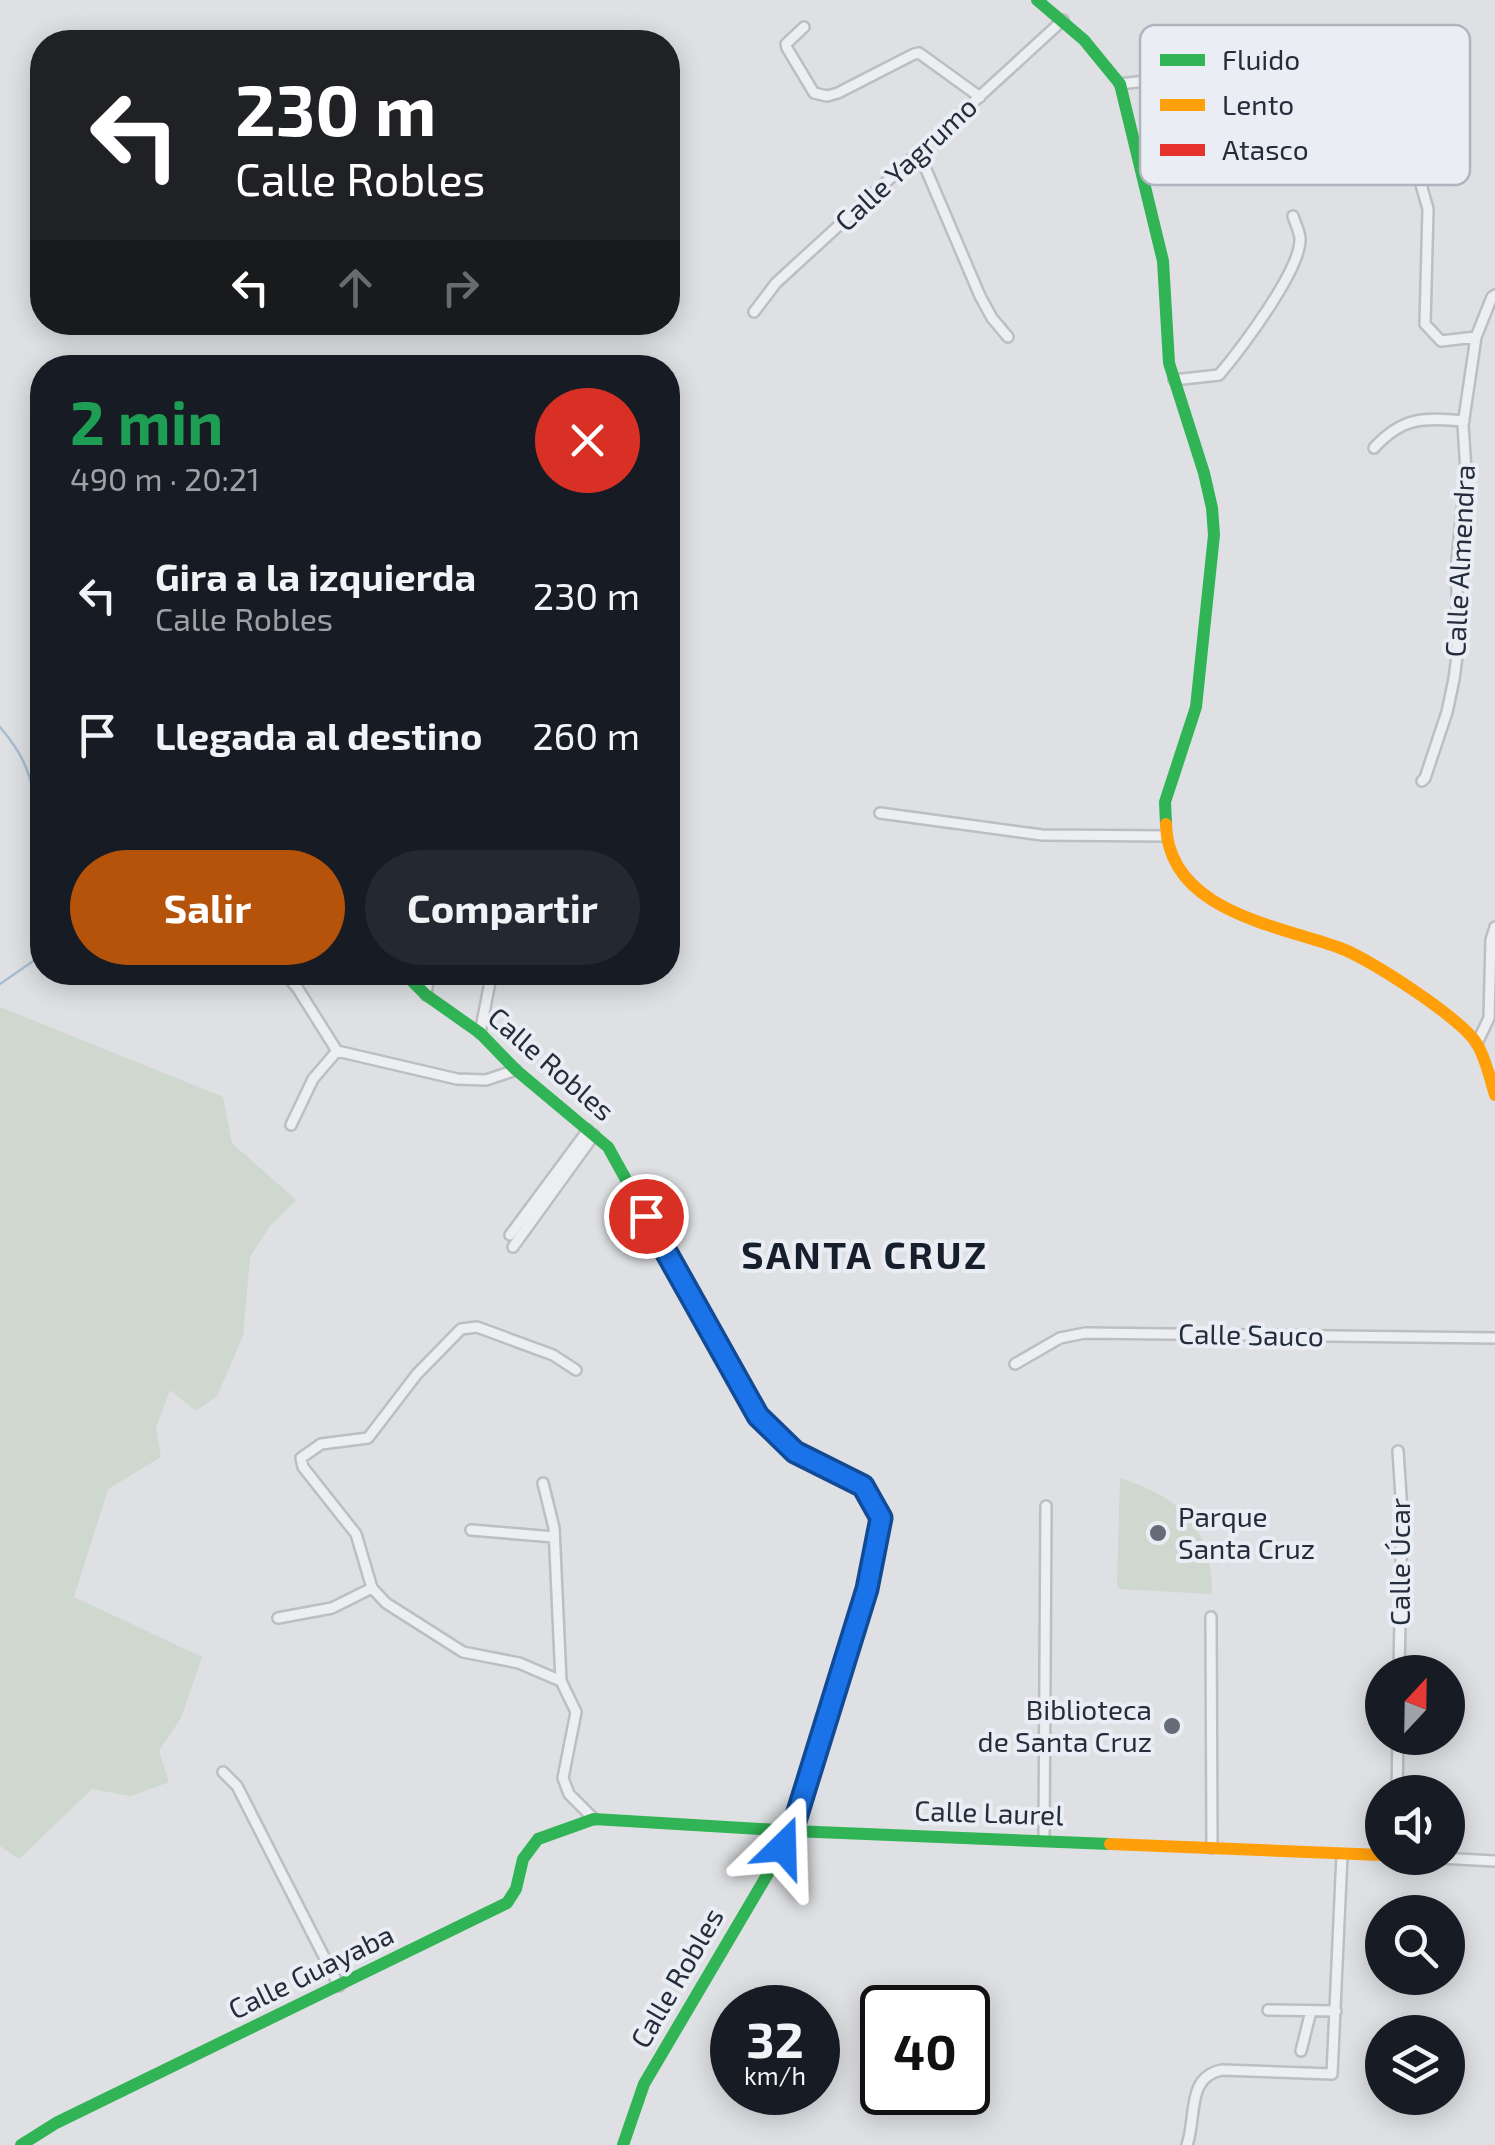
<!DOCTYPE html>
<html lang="es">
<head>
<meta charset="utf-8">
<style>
  body { margin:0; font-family:"Exo 2",sans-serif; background:#242831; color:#f1f3f6; height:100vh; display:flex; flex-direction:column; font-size:38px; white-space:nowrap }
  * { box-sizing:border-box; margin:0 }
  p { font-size:32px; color:#9ea1a6 }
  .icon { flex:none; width:55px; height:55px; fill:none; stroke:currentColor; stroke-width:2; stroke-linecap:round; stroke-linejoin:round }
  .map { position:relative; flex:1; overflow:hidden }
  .details { position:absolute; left:30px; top:355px; width:650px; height:630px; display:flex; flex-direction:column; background:#171b24; border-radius:40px; box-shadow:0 5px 25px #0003 }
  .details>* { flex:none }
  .top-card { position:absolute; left:30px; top:30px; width:650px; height:305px; border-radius:40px; box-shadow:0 5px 25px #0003; background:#202124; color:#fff; overflow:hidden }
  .needle { width:65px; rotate:22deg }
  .tools { position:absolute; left:1365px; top:1655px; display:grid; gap:20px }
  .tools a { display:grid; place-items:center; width:100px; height:100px; border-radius:50%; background:#171b24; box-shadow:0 5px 25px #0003; font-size:50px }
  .speed { position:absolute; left:710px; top:1985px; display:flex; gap:20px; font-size:50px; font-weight:700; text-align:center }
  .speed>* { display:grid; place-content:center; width:130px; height:130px; border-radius:50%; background:#171b24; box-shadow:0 5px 25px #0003; line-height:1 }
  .speed small { font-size:25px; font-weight:400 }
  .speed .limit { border:5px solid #111; border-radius:15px; background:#fff; color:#111 }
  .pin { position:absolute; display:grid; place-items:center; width:85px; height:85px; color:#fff; margin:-42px; border:5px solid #fff; border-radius:50%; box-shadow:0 2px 10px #0007 }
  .me { position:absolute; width:110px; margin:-55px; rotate:22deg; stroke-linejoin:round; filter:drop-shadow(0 0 8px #0008) }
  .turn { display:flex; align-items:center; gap:35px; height:210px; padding:0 40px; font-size:45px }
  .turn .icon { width:130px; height:130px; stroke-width:2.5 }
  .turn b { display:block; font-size:70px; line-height:85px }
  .lanes { display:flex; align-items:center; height:95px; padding:0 40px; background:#0003; justify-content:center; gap:50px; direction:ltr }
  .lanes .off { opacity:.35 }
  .round { display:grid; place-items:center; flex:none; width:105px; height:105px; border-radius:52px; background:#242831 }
  .summary { display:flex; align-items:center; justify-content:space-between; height:170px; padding:0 40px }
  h1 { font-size:60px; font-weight:700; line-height:75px; color:#1e9e55 }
  .cta { display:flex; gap:20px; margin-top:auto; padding:20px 40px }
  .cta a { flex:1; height:115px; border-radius:60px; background:#b45309; color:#fff; font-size:40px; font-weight:700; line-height:115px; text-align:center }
  .cta a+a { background:#242831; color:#f1f3f6 }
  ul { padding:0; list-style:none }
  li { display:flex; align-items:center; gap:30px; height:140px; padding:0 40px }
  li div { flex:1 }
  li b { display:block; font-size:38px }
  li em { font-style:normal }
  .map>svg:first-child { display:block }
</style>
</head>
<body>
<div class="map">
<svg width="1495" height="2145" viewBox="0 0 1495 2145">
  <rect width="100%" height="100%" fill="#dee0e3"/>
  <path fill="#ced8ce" d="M0,1007L223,1097L232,1143L296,1200L270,1226L250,1257L243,1336L217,1396L196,1411L170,1390L156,1428L161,1457L108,1489L74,1597L202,1657L181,1718L159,1751L169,1782L131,1796L92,1789L19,1859L0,1846Z
    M1120,1478C1182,1498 1212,1528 1212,1594L1120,1589L1117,1586Z"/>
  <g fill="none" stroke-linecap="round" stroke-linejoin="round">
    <path stroke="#aabcd1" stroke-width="2.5" d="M0,727C30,762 29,778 42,819
      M0,984L42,955"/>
    <defs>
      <path id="street" d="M804,27L786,44L787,48L814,93L827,96L838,93L914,54L919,53L980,97
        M1120,84L1171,78L1236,64L1257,70L1334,107L1358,122L1400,155L1420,181L1428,209L1425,324L1441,341L1476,337
        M919,153L980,296L992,318L1008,337
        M754,312L776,283L1063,20
        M1174,380L1219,375C1240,350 1301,270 1300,239C1300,232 1295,223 1293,216
        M1374,448C1402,417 1424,417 1464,421
        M1422,781L1425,778L1447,712L1454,679L1457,656V560L1466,471L1463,425L1476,337L1492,297L1495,295
        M880,813L1042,835L1166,836
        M284,972L298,989L337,1051L457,1079L486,1080L516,1070
        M426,995L429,972
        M480,1033L492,972
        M1477,1043L1489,1018L1491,940L1495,927
        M291,1125L313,1079L337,1051
        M510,1235L588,1130
        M513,1247L594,1135
        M1015,1364L1060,1338L1085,1333L1495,1338
        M576,1370L553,1355L477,1327L461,1329L417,1374L368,1438L321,1444L301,1458L303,1467L356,1534L372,1588L386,1603L463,1652L519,1663L561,1681L576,1712L563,1778L569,1794L594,1819
        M1398,1451L1402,1512L1399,1672
        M543,1483L554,1528L561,1681
        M471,1530L554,1537
        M1211,1617L1212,1848
        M278,1618L332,1608L372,1588
        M223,1772L237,1786L339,1986
        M1397,1792L1398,1738
        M1044,1840L1046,1506
        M1439,1858L1495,1861
        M1268,2010L1336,2011
        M1301,2051L1311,2011
        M1187,2145C1197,2116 1186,2077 1222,2070L1332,2074L1342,1855"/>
    </defs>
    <use href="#street" stroke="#bcbec1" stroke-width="14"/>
    <use href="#street" stroke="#edeef1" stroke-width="9"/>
    <path stroke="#30b455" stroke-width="12" d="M1037,0L1084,40L1120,84L1163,261L1169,363L1204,473L1212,508L1214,535L1196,707L1165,802L1166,824
      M403,972L426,995L480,1033L516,1070L608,1147L757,1416L795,1452L863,1486L881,1516
      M21,2145L56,2123L507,1903L516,1889L523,1859L538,1839L594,1819L793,1831L1110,1844
      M623,2145L644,2084L793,1831L800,1807"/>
    <path stroke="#ff9f0a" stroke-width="12" d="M1166,824C1168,911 1277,925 1340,948C1369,958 1462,1019 1477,1044C1486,1059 1490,1079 1495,1095
      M1110,1844L1382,1855"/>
    <path stroke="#e5322d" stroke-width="12" d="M800,1807L867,1589L881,1516"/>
  </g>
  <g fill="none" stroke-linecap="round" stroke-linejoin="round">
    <defs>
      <path id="route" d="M646,1216L758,1416L795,1452L863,1486L881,1518L867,1589L792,1831L783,1847"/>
    </defs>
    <use href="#route" stroke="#114b97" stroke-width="25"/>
    <use href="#route" stroke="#1a73e8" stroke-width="18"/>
  </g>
  <g fill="#666c77" stroke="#eaeef4" stroke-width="4">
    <circle cx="1158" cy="1533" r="10"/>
    <circle cx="1172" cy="1726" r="10"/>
  </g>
  <g text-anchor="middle" stroke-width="8" stroke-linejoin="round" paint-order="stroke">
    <g font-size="28" fill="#252d3d" stroke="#eaeef4">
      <text transform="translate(906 164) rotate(-43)" y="10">Calle Yagrumo</text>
      <text transform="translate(1460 561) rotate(-87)" y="10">Calle Almendra</text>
      <text transform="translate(551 1064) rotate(41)" y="10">Calle Robles</text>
      <text transform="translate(1251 1335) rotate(1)" y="10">Calle Sauco</text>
      <text transform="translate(1400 1562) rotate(-90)" y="10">Calle Úcar</text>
      <text transform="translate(989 1813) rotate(2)" y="10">Calle Laurel</text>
      <text transform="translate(311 1972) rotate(-26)" y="10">Calle Guayaba</text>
      <text transform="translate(677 1978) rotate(-60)" y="10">Calle Robles</text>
    </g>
    <g font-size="28" fill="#252d3d" stroke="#eaeef4" text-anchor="start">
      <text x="1178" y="1527">Parque<tspan x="1178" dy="32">Santa Cruz</tspan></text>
      <text x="1152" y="1720" text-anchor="end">Biblioteca<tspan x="1152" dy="32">de Santa Cruz</tspan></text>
    </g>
    <g font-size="38" font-weight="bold" letter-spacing="2.5" fill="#171f2d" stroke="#eaeef4">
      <text x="865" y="1269">SANTA CRUZ</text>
    </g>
  </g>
  <rect x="1140" y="25" width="330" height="160" rx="15" fill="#eaeef4" stroke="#afb4bd" stroke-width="2.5"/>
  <rect x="1160" y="54" width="45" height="12" fill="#30b455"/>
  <rect x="1160" y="99" width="45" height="12" fill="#ff9f0a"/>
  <rect x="1160" y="144" width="45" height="12" fill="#e5322d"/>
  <g font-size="28" fill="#252d3d">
    <text x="1222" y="70">Fluido</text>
    <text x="1222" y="115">Lento</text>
    <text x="1222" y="160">Atasco</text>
  </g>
</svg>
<div class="tools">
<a><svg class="needle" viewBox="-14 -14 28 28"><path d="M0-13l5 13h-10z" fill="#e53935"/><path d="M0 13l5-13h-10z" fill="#9ea1a6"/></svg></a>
<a><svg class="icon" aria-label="sound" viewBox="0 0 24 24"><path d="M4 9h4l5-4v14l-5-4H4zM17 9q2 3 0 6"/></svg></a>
<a><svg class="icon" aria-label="search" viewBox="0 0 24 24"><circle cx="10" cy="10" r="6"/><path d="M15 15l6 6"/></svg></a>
<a><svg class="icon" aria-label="layers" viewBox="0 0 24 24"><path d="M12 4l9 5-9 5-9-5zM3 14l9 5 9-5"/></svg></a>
</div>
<div class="speed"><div>32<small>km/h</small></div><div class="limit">40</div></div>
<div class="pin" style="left:646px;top:1216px;background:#d93025"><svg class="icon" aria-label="arrive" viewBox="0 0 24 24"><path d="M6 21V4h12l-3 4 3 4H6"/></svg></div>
<svg class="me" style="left:783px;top:1847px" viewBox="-20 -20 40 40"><path d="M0-17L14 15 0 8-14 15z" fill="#1a73e8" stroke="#fff" stroke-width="4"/></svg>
<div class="top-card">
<div class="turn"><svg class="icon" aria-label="left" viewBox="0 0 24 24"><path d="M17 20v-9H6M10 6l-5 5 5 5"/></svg><div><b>230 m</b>Calle Robles</div></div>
<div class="lanes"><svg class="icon" aria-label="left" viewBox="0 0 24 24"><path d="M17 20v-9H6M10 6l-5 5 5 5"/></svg><svg class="icon off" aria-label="ahead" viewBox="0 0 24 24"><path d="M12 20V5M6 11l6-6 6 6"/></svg><svg class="icon off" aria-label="right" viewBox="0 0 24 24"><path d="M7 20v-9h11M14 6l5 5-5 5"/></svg></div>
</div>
<section class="details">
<div class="summary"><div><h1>2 min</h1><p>490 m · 20:21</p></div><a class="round" style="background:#d93025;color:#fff"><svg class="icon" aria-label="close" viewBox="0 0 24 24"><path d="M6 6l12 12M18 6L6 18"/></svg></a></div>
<ul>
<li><svg class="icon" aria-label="left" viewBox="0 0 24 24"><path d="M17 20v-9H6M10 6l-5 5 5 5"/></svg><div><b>Gira a la izquierda</b><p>Calle Robles</p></div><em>230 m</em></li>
<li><svg class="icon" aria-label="arrive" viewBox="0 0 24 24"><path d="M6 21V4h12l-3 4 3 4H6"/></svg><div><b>Llegada al destino</b></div><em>260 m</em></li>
</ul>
<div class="cta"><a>Salir</a><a>Compartir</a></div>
</section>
</div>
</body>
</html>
